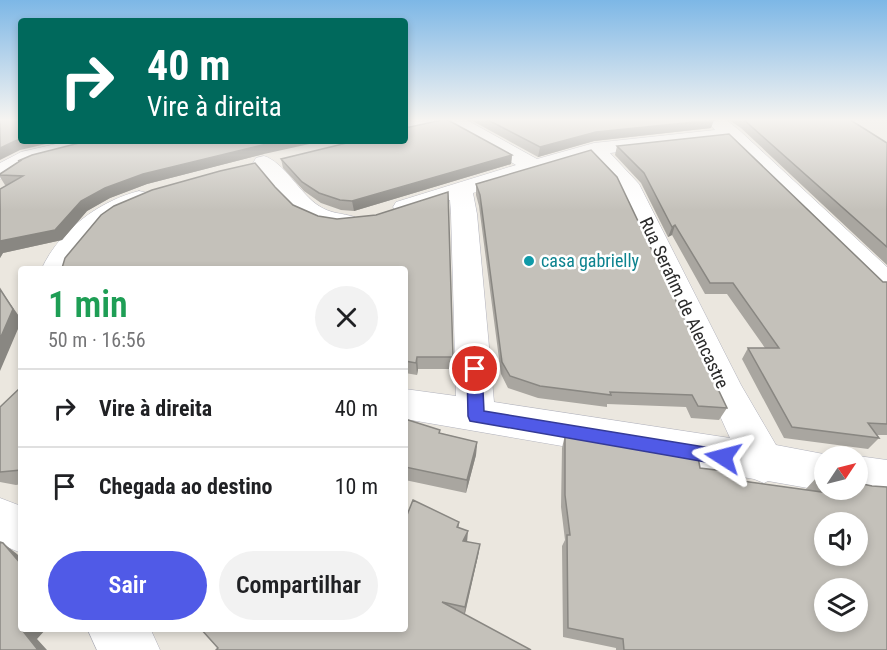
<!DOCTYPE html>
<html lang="pt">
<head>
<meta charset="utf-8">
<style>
  body { margin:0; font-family:"Roboto Condensed",sans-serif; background:#f2f2f2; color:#202124; height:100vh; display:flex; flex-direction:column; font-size:22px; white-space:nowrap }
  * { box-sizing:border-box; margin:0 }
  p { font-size:20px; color:#757577 }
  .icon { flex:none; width:33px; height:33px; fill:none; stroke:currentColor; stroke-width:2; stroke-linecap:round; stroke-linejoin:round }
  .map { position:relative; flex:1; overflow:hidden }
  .details { position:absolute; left:18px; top:266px; width:390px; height:366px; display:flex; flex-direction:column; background:#fff; border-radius:6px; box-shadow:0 3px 9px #0003 }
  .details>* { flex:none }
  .guide { position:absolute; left:18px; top:18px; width:390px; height:126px; border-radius:6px; box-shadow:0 3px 9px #0003; background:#00695c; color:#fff; overflow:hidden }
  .needle { width:39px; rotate:55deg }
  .tools { position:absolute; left:814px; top:446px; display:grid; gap:12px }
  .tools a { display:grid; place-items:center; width:54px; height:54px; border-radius:50%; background:#fff; box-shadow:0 3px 9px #0003; font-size:30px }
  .pin { position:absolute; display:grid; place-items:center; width:51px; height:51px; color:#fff; margin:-26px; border:3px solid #fff; border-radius:50%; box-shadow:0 2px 6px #0007 }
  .me { position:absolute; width:66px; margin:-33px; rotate:279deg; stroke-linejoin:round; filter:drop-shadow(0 0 4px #0008) }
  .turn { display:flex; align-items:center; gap:21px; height:126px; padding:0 30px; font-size:27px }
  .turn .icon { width:78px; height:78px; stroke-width:2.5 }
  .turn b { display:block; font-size:42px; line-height:51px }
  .round { display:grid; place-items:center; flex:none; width:63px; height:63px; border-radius:32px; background:#f2f2f2 }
  .head { display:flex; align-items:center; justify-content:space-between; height:102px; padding:0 30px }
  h1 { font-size:36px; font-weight:600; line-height:45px; color:#1e9e55 }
  .cta { display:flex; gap:12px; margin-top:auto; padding:12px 30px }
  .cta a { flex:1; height:69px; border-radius:36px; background:#505ae7; color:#fff; font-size:24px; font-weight:600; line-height:69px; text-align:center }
  .cta a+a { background:#f2f2f2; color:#202124 }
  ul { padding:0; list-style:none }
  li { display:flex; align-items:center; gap:18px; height:78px; padding:0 30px; border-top:2px solid #e0e0e0 }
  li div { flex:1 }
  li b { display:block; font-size:22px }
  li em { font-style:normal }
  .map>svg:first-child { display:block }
</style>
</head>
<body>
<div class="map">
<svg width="887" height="650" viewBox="0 0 887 650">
  <rect width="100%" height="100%" fill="#ebe7df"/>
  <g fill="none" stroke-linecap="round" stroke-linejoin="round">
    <defs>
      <path id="minor" d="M405,119H465L537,159L594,143L715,130L706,119H725L739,130L887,267V293L876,291L726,141L610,153L639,184L741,385L776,445L834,456H825V489H831L825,491L768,481L764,483L754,479L405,419V389L456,396L451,214L450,200L405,214L396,212L393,207L396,202L516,165L445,123L436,128L405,126ZM590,157L616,186L730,438L494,402L477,214L473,193Z
        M69,141H105L102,145L37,162L0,179V163L21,152Z
        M264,156C283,161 301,195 319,206C331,214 342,213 355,217L359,222L355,227C310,239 276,196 253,163L256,158Z
        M139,191L148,193L151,198C145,207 132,209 123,215C100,228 83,246 70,268H42C59,231 99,201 139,191Z
        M858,456L887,460V500L858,496L843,490L858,489Z
        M0,498L21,506V553L0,544Z
        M87,628H150L160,650H97Z"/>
    </defs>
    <use href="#minor" stroke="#b2b3bd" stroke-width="1"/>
    <use href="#minor" fill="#fff" fill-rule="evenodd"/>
  </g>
  <path fill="#a9a6a0" d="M469,119H713L711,128L594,141L538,157Z
    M728,119H849L887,143V265L741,128Z
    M617,146L883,282H887V435H876L879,438L868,449L784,438L742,359L748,348H765L727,294H705L672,235L668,237L641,183L615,155Z
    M264,154L147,184L110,198L87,211L62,240L3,253L0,258V189L8,185H5L0,177V174L18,162V161Z
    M512,155L511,164L354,211L341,210L321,203L304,191L283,168L281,159Z
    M255,163L275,187L293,205L318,216L337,219L376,215L448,192L453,369H418L417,375L405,373V268H62L65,258L101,215L114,206L152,190L220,171Z
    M476,184L727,408L719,420L691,418L686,407L607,404V407L538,398L508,388L501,374L479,206L476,195Z
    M21,387V484L16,485L0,482V407Z
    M405,419L440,430V433L477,442L476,455L466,493L405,480Z
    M565,435L700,468L735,480L805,490L817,477L872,486L887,650H616V648L563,637L562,546L565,540L561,507L562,448Z
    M459,522V528L467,542L480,544L478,556L465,614L218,648Z"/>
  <path fill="#898782" d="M405,119H416L405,122Z
    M714,120L711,128L594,141L538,157L540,147L596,132Z
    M21,139V141H59L20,150L0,160V148L15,141Z
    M279,141H323L264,154L147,184L110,198L87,211L62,240L3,253L0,258V241L81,201L105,188L143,174Z
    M512,155L511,164L354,211L352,201Z
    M675,225L672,235L668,237L672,227Z
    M0,289L21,319V322L0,371Z
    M417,357L418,369L417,375L416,363Z
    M477,442L476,455L466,493L467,480Z
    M468,531L467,543L463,541Z
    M3,543L17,554L21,558V564Z
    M480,544L478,556L464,617L465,607Z
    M23,628H47L37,639L47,650H38L22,630Z"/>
  <path fill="#c4c1ba" stroke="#898782" stroke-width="1.5" fill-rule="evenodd" d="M0,119H21V139L15,141L0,148Z
    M446,119L512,155L352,201L340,200L319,193L302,182L281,159L355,141H405V128Z
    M486,119H713L714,120L596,132L540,147Z
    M743,119H849L887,143V247Z
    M729,134L883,282H887V424L868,423L879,438L792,427L748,348H779L733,283H710L675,225L672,227L644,173L617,146Z
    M87,141H279L143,174L105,188L81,201L55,230L0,241V189L23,176L0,175V174L20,161H18L32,155Z
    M591,150L617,177L727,408L698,406L692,395L610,392L611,395L540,386L510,376L502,362L480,195L476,184Z
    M255,163L275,187L293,205L318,216L337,219L376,215L448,192L453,357H417L416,363L405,361V268H62L65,258L101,215L114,206L152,190L220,171Z
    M0,289L13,309L0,339Z
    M21,387V470L0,472V407Z
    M405,419L440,430L439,433L477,442L467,480L405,467Z
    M565,435L698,457L700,468L732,472L735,480L822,492L817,477L825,479V489H858V483L872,486L887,487V650H624L623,639L568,628L567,535H570L565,495ZM825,522H858V555H825ZM825,588H858V621H825Z
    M413,500L459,522L457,527L468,531L463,541L480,544L465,607L442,602L531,650H216L218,648L200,628H405V520Z
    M0,542L3,543L21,564V628H23L22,630L38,650H0Z"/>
  <linearGradient id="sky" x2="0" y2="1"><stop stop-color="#7db7e6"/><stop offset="0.57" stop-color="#f6f4f1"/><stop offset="1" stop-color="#f6f4f1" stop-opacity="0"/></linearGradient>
  <rect width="887" height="210" fill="url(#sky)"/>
  <path fill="#505ae7" stroke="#343a96" stroke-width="1.5" d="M475,364L480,366L482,369L484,411L723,450L729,452L732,457L729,463L723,465L470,421L468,416L467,369L469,366Z"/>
  <circle fill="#0f9aa8" stroke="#fff" stroke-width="2" cx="529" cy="261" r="6"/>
  <g text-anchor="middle" stroke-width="5" stroke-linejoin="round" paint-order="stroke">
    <g font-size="18" fill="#0d838f" stroke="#fff" text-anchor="start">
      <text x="541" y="267">casa gabrielly</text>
    </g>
    <g font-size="18" fill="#2b2b2b" stroke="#fff">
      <text transform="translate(684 303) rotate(65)" y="6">Rua Serafim de Alencastre</text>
    </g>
  </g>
</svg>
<div class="tools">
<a><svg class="needle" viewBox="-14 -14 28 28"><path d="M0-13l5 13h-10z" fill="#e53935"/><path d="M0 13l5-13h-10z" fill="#757577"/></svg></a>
<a><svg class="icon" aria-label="sound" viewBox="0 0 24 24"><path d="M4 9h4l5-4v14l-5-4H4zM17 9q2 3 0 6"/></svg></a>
<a><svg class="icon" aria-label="layers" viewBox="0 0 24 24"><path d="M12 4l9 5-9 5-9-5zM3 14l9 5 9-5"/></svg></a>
</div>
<div class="pin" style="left:475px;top:369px;background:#d93025"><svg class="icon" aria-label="arrive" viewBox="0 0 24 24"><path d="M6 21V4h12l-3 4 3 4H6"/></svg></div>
<svg class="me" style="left:723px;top:457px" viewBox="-20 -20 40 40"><path d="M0-17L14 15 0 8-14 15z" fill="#505ae7" stroke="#fff" stroke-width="4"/></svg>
<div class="guide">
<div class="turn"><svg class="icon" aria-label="right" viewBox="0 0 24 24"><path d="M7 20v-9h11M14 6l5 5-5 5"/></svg><div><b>40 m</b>Vire à direita</div></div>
</div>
<section class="details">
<div class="head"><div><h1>1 min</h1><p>50 m · 16:56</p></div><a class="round"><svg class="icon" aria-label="close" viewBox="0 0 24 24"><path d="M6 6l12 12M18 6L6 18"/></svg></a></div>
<ul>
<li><svg class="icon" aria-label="right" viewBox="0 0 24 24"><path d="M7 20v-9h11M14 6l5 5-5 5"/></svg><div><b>Vire à direita</b></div><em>40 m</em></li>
<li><svg class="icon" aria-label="arrive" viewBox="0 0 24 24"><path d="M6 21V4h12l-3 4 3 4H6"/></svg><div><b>Chegada ao destino</b></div><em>10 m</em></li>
</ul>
<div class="cta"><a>Sair</a><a>Compartilhar</a></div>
</section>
</div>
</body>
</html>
